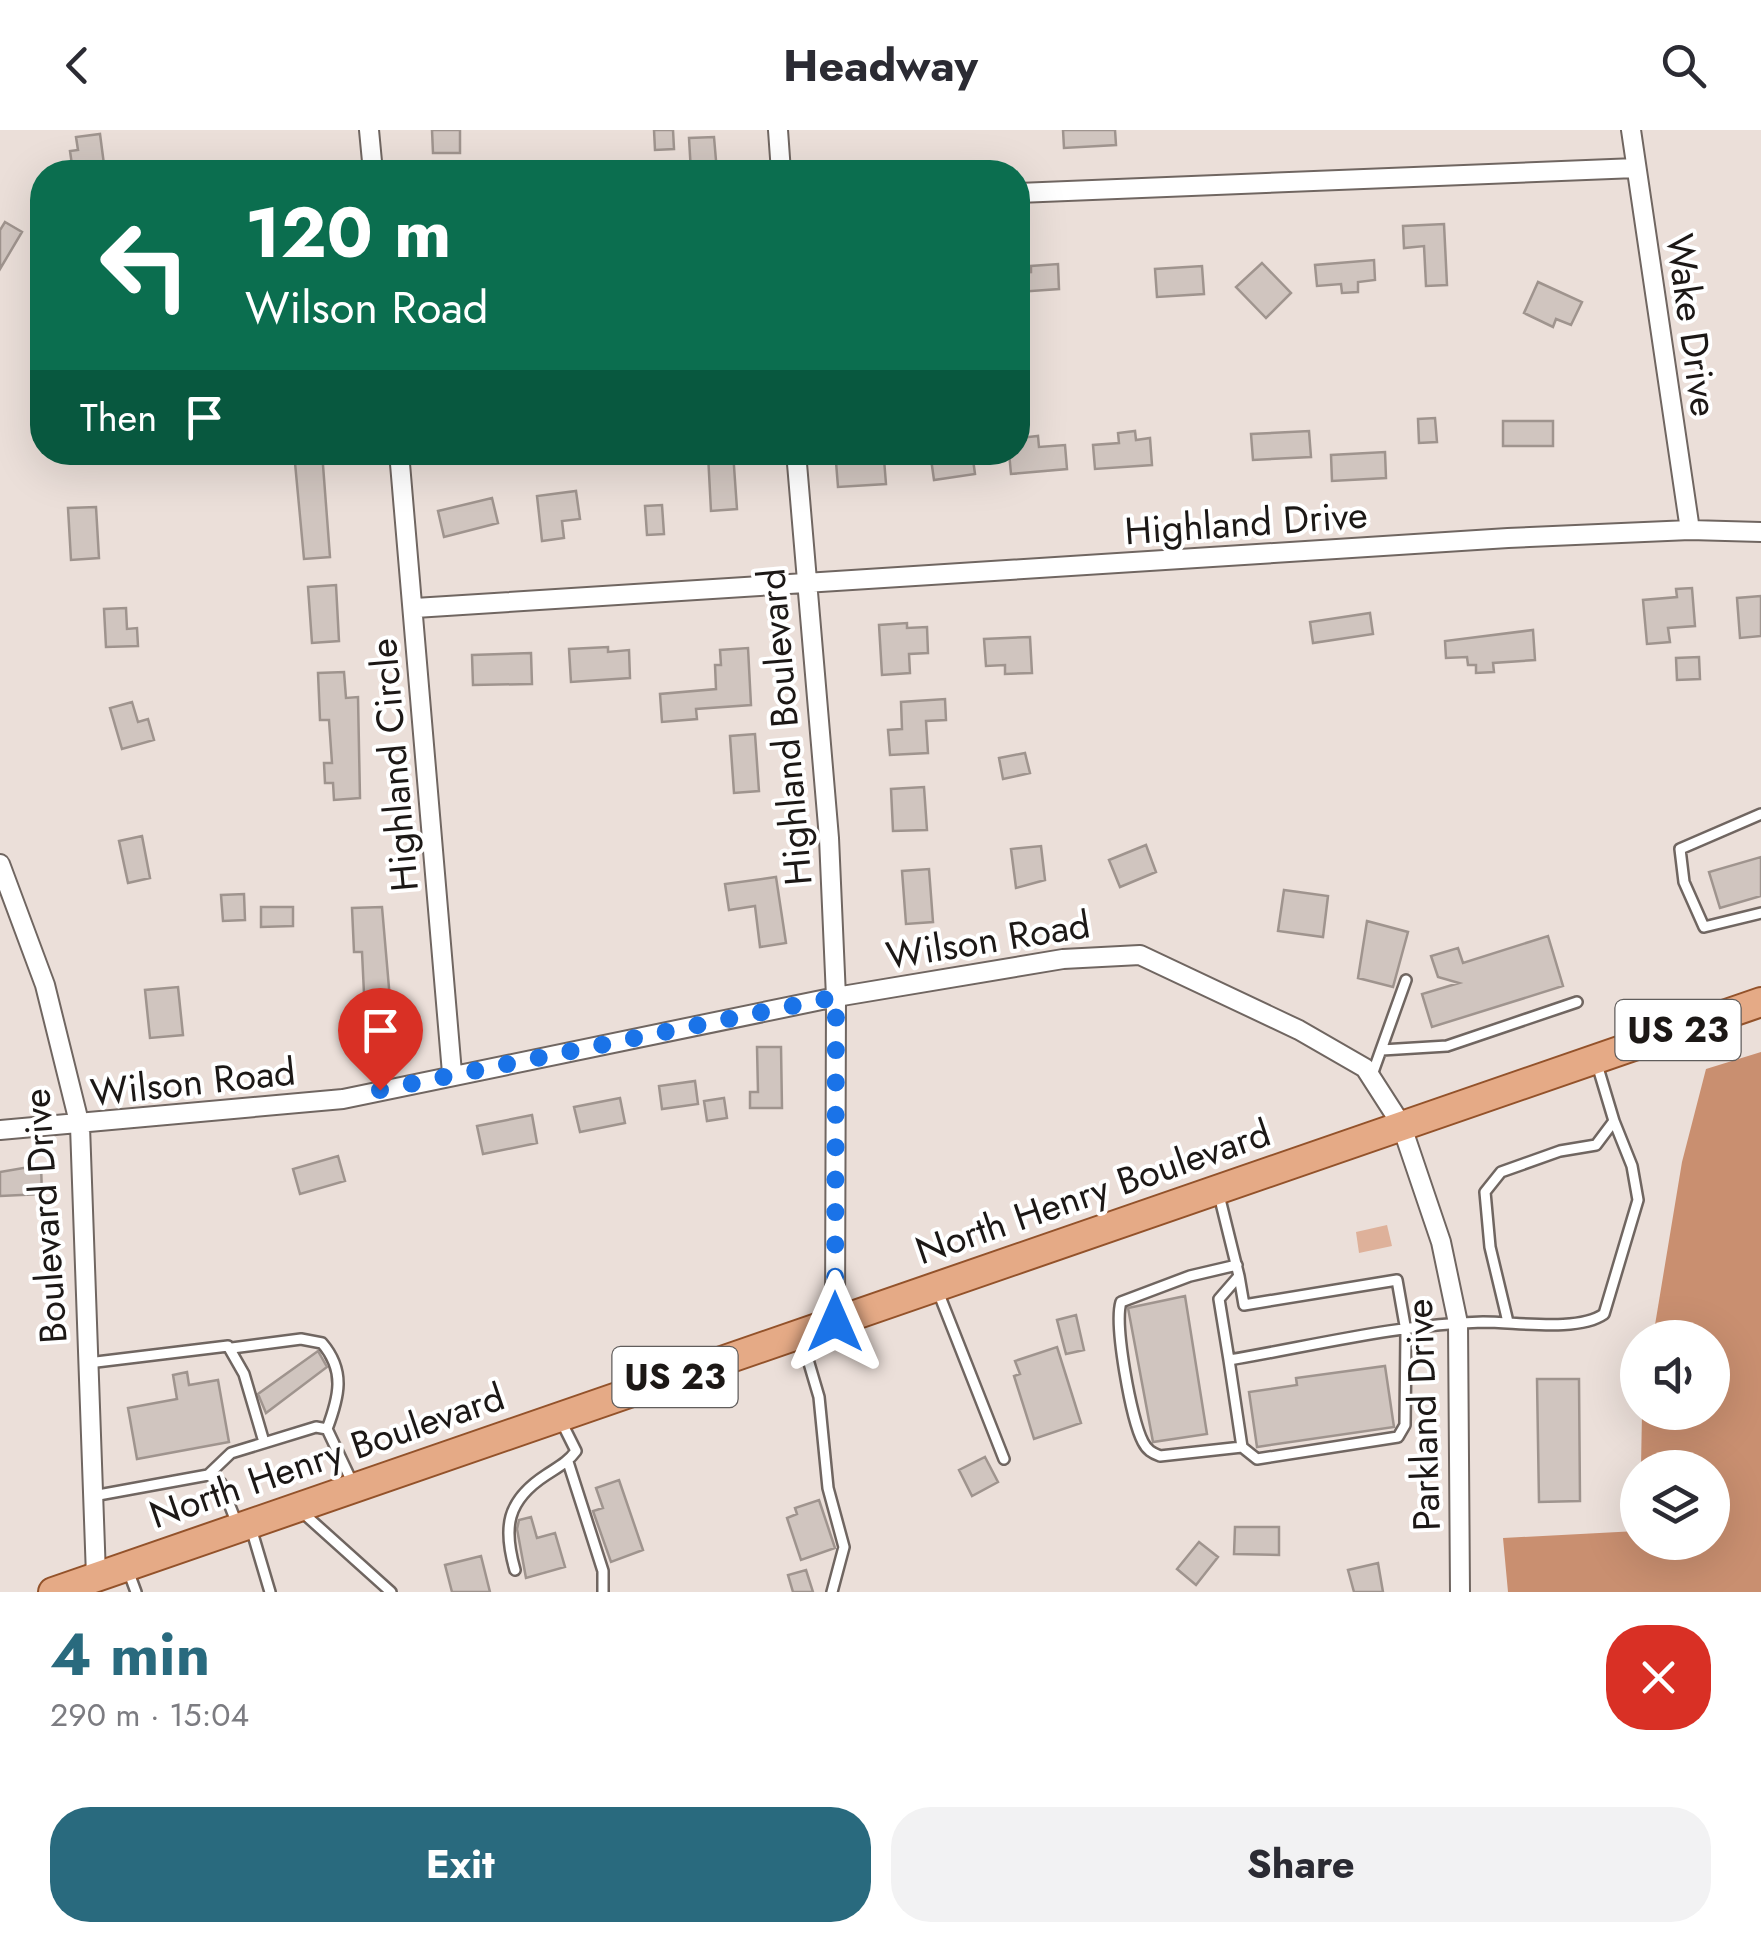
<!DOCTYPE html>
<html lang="en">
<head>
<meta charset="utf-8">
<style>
  body { margin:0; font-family:Jost,sans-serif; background:#f2f2f3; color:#2b2b33; height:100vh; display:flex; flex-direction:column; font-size:38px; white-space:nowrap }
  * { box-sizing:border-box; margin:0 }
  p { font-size:32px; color:#7c7c81 }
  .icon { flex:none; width:55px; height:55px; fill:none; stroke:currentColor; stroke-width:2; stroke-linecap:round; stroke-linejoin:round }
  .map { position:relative; height:1462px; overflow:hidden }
  .panel { display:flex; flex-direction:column; background:#fff; flex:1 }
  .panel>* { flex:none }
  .top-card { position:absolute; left:30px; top:30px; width:1000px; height:305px; border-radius:40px; box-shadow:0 10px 40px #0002; background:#0b6e4f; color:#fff; overflow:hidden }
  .controls { position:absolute; left:1620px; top:1190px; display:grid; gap:20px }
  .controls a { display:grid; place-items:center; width:110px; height:110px; border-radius:50%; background:#fff; box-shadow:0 10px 40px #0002; font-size:50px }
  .pin { position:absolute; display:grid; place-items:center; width:85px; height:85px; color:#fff; margin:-102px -42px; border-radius:50% 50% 50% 0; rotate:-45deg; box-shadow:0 0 10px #0007 }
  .pin .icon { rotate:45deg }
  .me { position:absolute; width:110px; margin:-55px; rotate:0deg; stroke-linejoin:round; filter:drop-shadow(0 0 8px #0008) }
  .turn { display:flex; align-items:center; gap:35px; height:210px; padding:0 50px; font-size:45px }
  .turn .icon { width:130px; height:130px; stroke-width:2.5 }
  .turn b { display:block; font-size:70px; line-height:85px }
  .then { display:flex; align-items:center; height:95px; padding:0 50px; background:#0003; gap:20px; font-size:38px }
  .round { display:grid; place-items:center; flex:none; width:105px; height:105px; border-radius:40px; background:#f2f2f3 }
  .summary { display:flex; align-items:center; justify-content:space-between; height:170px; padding:0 50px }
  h1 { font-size:60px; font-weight:700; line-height:75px; color:#296a7e }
  .button { display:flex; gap:20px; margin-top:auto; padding:20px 50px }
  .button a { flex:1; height:115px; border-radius:40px; background:#296a7e; color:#fff; font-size:40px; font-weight:700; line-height:115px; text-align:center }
  .button a+a { background:#f2f2f3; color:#2b2b33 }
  header { display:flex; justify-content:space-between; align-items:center; height:130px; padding:0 50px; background:#fff; font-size:45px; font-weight:700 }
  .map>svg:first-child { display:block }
</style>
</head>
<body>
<header><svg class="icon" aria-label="back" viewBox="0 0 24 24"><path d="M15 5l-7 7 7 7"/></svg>Headway<svg class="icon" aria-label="search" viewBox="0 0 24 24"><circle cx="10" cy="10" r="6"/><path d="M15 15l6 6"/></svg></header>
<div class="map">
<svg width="1761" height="1462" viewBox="0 0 1761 1462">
  <rect width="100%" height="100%" fill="#ebdfd9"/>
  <path fill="#deb19a" d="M1387,1095L1392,1116L1359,1123L1356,1102Z"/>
  <path fill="#c98f70" d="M1761,922V1462H1508L1503,1408L1637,1401L1638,1412H1712V1338L1641,1337L1642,1283L1712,1282V1208L1653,1207L1682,1032L1706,939Z"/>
  <path fill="#d0c5bf" stroke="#9f948e" stroke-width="2.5" d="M432,0H460V23H433Z
    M654,0H673L674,19L655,20Z
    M1063,0H1115L1116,15L1064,18Z
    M100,4L105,42H73L70,21L78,20L76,7Z
    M714,7L717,42H691L689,8Z
    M5,92L22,102L0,139V100Z
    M1444,94L1447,155L1426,156L1424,116L1404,118L1403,96Z
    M1374,130L1375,150L1358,152V162L1342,163L1341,154L1317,156L1315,135Z
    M1262,133L1291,163L1266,188L1236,157Z
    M1058,134L1059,159L1018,162V143L1031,142V136Z
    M1202,136L1204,164L1157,167L1155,139Z
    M1538,152L1582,172L1571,195L1556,189L1553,197L1524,183Z
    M1435,288L1437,312L1419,313L1418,289Z
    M1503,291H1553V316H1503Z
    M1135,301L1136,310L1150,308L1152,335L1095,339L1093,315L1119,313L1118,303Z
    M1309,301L1311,327L1253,330L1251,304Z
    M1038,306L1039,317L1065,315L1067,339L1011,344L1009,322L1020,319L1019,308Z
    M294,322H322L330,427L304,429Z
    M733,322L737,379L711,381L708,324Z
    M930,322H972L975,344L934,350Z
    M1385,322L1386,348L1332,351L1331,325Z
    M884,329L886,354L838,357L836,332Z
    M576,361L580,389L562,391L564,408L542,411L537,366Z
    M492,368L498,393L444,407L438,381Z
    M662,375L664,404L647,405L645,376Z
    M96,377L99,428L71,430L68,378Z
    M336,455L339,511L312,513L308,457Z
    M1692,458L1695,496L1668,498L1670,512L1647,514L1643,470L1677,467L1676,459Z
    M1761,466V506L1740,508L1737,468Z
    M126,478L127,499L137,498L138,516L106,517L104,479Z
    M1370,483L1373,504L1313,513L1310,492Z
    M907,493V498L927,497L928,523L909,524L910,543L882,545L879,495Z
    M1533,500L1535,530L1493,533L1494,542L1476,543V535H1468L1467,527L1446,528L1445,511Z
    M1030,507L1032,543L1005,544V535L986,536L984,509Z
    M608,517V522L629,520L630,548L571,552L569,519Z
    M748,518L751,575L696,579L697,589L662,592L660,564L716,559L715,535H721L720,520Z
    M531,523L532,554L473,555L472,525Z
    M1699,527L1700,549L1677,550L1676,528Z
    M344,542L346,568L358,567L360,668L334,670L333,653H325L324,633H332L329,590H320L318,543Z
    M945,569L946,590L926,591L928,623L890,625L888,600L902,599L901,572Z
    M132,572L138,592L148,589L154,610L122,619L110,578Z
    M755,604L759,661L734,663L730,606Z
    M1025,623L1030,643L1003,649L999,628Z
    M924,657L927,700L893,701L891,659Z
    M142,706L150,748L128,753L119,711Z
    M1146,715L1156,742L1120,757L1109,730Z
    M1041,716L1045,750L1016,758L1011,719Z
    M1761,727V766L1720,778L1709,742Z
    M929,739L933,792L906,794L902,741Z
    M776,747L786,813L760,817L755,776L729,780L725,754Z
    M1284,760L1328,766L1323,807L1278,801Z
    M244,764L245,790L223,791L221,765Z
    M261,777H293V796L261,797Z
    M382,777L393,904L366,905L362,822H354L352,778Z
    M1367,791L1408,802L1393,857L1358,848Z
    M1548,806L1563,856L1432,897L1422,864L1459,853L1438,847L1431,826L1458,818L1463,833Z
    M178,857L183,905L150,908L145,860Z
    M757,917H781L782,978H750V962H758Z
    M695,951L698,974L662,979L659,956Z
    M620,968L625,993L580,1002L574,977Z
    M724,968L727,988L707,991L704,971Z
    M532,985L537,1013L483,1024L477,996Z
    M338,1026L345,1051L300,1064L293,1039Z
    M41,1035L42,1064L0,1066V1042Z
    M1185,1166L1207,1304L1153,1312L1128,1178Z
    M1076,1185L1084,1220L1066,1224L1057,1190Z
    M1057,1217L1081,1293L1034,1309L1014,1246L1020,1244L1015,1231Z
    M318,1221L327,1237L266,1283L258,1264Z
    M1385,1236L1394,1297L1257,1317L1249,1262L1297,1255L1296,1248Z
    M187,1242L189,1255L218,1250L229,1312L137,1329L128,1278L177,1269L173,1245Z
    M1537,1249H1579L1580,1371L1539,1372Z
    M985,1327L998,1352L972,1366L959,1340Z
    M619,1350L643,1420L611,1432L593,1381L603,1378L596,1358Z
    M819,1370L835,1418L801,1430L787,1388L797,1384L795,1378Z
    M531,1387L537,1408L555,1403L565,1437L526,1448L517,1399L519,1390Z
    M1235,1397H1279V1425L1234,1424Z
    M1199,1412L1218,1427L1196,1455L1177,1439Z
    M481,1426L490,1462H452L445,1435Z
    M1378,1433L1383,1462H1354L1348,1440Z
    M806,1440L813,1462H793L788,1445Z"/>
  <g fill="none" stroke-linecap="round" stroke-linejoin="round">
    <defs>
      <path id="service" d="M1761,684L1680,719L1684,752L1704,797L1761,783
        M1382,920L1447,916L1577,872
        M1372,945L1406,850
        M1219,1065L1239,1146L1219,1169L1229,1230C1312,1216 1399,1194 1483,1192C1518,1192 1578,1202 1604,1184L1638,1070L1632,1036L1614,991
        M1239,1146L1244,1175L1397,1150L1406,1201L1405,1295L1398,1307L1257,1329L1242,1317
        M937,1159L1004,1329
        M1508,1192L1490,1117L1485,1062L1501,1042L1560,1021L1596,1015L1614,991L1596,931
        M801,1206L819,1267L828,1358L844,1417L832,1462
        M232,1218L301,1209L322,1213C346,1241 339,1267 327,1299
        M1229,1230L1242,1317L1160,1326C1152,1323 1147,1320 1143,1312C1131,1289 1114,1195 1121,1172L1190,1146L1237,1135
        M88,1233L228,1216L244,1244L264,1312
        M568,1332L603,1441V1462
        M208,1345L231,1323L316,1297L327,1299L353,1354
        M93,1366L208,1345L221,1353L237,1394
        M302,1382L391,1462
        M251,1398L270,1462
        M515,1440C503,1398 506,1371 546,1345C558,1337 568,1332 576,1321L560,1289
        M129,1443L136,1462"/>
      <path id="minor" d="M369,0L373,42
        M778,0L781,42
        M1631,0L1690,400
        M1018,63L1636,38
        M399,322L452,943
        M796,322L829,708L836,867L835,1192
        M415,478L1508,408L1690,400L1761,402
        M0,734L45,855L80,996L96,1446
        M0,1000L343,969L836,867L1063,829L1140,825L1299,900L1365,938L1401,994L1441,1112L1458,1193L1460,1462"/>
      <path id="primary" d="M53,1462L1761,872"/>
    </defs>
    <use href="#service" stroke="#706661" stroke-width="14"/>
    <use href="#minor" stroke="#706661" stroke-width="22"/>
    <use href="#primary" stroke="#93522a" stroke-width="32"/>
    <use href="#service" stroke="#fff" stroke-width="9"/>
    <use href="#minor" stroke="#fff" stroke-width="18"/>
    <use href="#primary" stroke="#e5aa86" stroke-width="28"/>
  </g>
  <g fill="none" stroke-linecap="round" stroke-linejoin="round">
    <path stroke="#1a73e8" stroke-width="18" stroke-dasharray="0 32.4" d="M380,960L836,867L835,1192"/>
  </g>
  <g text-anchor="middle" stroke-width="8" stroke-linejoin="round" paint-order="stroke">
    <g fill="#fff" stroke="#605d5c" stroke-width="2.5">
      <rect x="1615.5" y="870" width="125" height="60" rx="8"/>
      <rect x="612.5" y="1217" width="125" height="60" rx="8"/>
    </g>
    <g font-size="35" font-weight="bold" fill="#1c1816">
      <text x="1678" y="912">US 23</text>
      <text x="675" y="1259">US 23</text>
    </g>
    <g font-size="38" fill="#1c1816" stroke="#fff">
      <text transform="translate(1692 195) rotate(82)" y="13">Wake Drive</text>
      <text transform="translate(1246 393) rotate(-4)" y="13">Highland Drive</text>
      <text transform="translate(785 597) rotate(-95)" y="13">Highland Boulevard</text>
      <text transform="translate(394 635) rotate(-95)" y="13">Highland Circle</text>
      <text transform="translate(988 810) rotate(-9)" y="13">Wilson Road</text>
      <text transform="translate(193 952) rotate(-6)" y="13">Wilson Road</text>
      <text transform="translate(1093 1062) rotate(-19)" y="13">North Henry Boulevard</text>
      <text transform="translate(45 1086) rotate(-94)" y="13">Boulevard Drive</text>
      <text transform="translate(1423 1285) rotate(-92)" y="13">Parkland Drive</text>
      <text transform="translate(327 1326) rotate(-19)" y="13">North Henry Boulevard</text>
    </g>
  </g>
</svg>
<div class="controls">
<a><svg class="icon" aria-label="sound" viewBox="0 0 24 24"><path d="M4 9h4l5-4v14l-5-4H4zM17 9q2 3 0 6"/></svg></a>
<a><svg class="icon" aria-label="layers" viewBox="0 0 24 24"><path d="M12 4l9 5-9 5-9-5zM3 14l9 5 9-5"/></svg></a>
</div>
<div class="pin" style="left:380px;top:960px;background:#d93025"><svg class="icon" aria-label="arrive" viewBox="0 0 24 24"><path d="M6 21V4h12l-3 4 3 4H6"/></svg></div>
<svg class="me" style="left:835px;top:1192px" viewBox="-20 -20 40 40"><path d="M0-17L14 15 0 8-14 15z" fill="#1a73e8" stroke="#fff" stroke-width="4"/></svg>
<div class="top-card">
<div class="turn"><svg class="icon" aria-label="left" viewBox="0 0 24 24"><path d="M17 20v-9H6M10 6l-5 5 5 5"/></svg><div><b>120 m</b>Wilson Road</div></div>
<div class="then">Then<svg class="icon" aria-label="arrive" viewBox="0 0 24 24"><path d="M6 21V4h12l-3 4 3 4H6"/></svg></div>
</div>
</div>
<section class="panel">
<div class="summary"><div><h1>4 min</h1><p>290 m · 15:04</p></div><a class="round" style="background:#d93025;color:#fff"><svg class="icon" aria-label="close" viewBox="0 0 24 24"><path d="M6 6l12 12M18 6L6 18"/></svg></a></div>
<div class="button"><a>Exit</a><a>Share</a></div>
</section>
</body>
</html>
